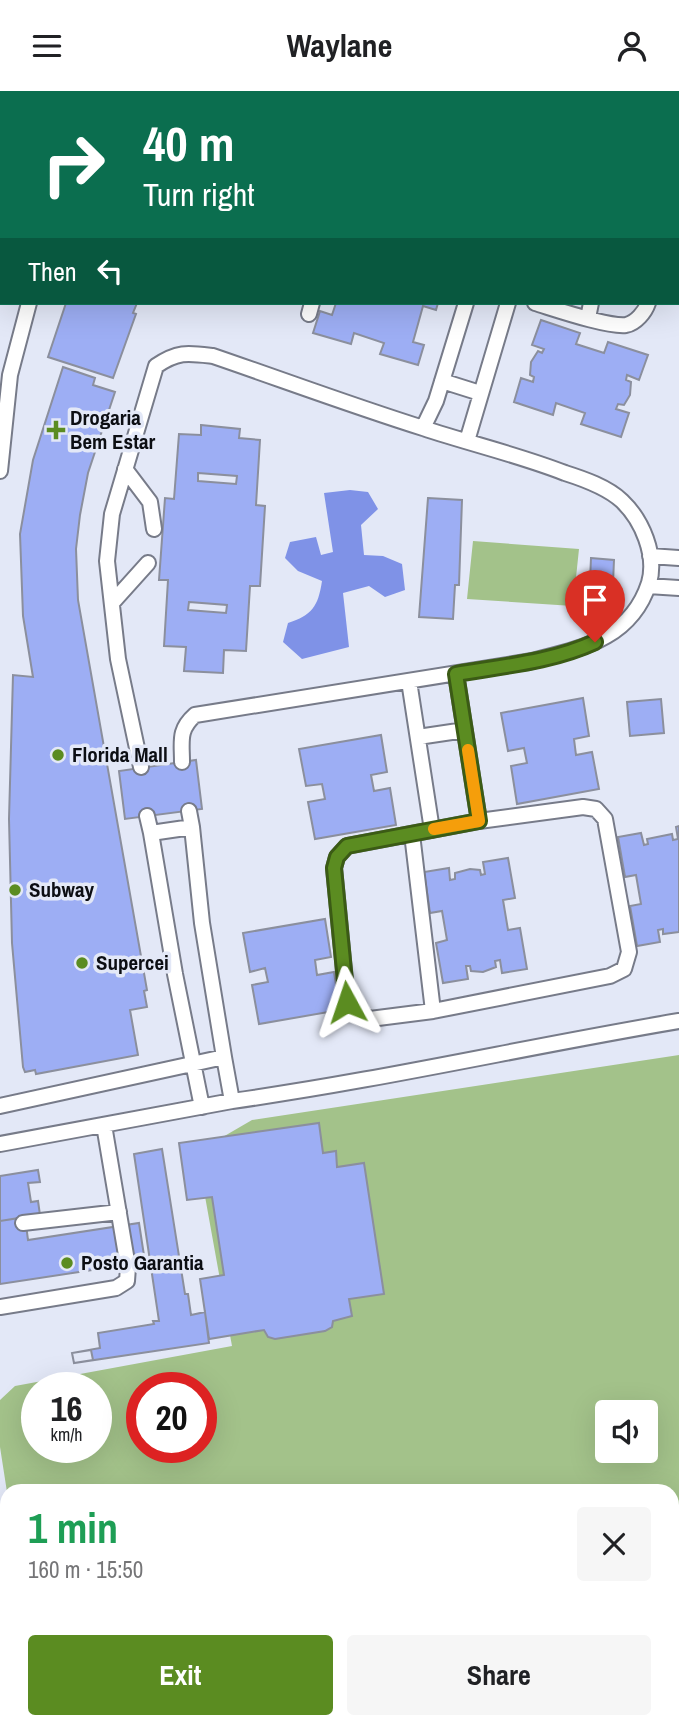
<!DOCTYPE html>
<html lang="en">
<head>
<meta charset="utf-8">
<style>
  body { margin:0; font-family:"Archivo Narrow",sans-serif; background:#f6f6f6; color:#202124; height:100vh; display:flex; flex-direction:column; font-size:26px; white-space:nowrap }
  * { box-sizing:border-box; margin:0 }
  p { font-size:23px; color:#757577 }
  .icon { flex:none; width:38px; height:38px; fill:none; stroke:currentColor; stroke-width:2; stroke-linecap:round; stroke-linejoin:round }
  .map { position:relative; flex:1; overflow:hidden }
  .details { position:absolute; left:0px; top:1393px; width:679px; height:245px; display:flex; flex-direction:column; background:#fff; border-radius:21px 21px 0 0; box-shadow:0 7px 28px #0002 }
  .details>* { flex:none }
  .hud { position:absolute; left:0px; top:0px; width:679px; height:214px; box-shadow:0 7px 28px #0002; background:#0b6e4f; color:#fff; overflow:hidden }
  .tools { position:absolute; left:595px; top:1309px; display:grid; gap:14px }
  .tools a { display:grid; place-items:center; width:63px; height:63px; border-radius:7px; background:#fff; box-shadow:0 7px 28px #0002; font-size:35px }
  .speed { position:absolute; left:21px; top:1281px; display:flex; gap:14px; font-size:35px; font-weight:700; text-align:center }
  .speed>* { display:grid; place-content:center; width:91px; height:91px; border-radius:50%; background:#fff; box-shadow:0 7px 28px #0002; line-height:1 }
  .speed small { font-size:18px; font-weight:400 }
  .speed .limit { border:10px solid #d22; background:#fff; color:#111 }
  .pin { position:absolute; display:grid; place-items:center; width:60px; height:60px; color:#fff; margin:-72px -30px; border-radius:50% 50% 50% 0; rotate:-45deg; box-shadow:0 0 7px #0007 }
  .pin .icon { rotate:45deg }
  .me { position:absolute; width:77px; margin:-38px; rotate:355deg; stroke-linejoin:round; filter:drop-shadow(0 0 5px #0008) }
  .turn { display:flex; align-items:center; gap:24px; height:147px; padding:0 28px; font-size:32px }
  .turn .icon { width:91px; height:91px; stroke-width:2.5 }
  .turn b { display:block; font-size:49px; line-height:60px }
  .then { display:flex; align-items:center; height:66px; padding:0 28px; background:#0003; gap:14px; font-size:26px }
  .round { display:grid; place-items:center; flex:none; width:74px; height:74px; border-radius:7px; background:#f6f6f6 }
  .headline { display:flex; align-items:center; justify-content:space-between; height:119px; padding:0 28px }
  h1 { font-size:42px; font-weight:700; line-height:52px; color:#1e9e55 }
  .action { display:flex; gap:14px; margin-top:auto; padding:14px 28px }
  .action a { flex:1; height:80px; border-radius:7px; background:#5b8c21; color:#fff; font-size:28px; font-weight:700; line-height:80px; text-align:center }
  .action a+a { background:#f6f6f6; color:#202124 }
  header { display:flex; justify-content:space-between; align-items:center; height:91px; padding:0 28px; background:#fff; font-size:32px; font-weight:700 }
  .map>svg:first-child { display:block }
</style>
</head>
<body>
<header><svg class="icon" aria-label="menu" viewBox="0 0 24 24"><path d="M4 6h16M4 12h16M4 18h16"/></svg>Waylane<svg class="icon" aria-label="person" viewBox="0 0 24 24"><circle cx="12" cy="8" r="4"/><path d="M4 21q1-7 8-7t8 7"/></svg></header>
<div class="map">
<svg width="679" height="1638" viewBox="0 0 679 1638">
  <rect width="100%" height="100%" fill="#e3e8f7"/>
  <path fill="#a3c28a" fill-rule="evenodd" d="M473,450L579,458L573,515L467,508Z
    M679,964V1638H44L43,1631H672V1400L7,1401L0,1356V1309L15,1295L232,1255L197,1061L252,1029ZM37,1297H96V1356H37ZM142,1297H201V1356H142ZM607,1321H646V1360H607Z"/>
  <path fill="#7f92e7" d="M350,399L368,401L378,418L361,434L364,464L383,465L402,473L405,499L385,506L369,495L343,502L349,556L302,568L283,551L288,532C312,524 318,516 322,490L298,480L285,467L290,451L316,446L321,464L333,461L324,402Z"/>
  <path fill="#9daef4" stroke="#8b8f9d" stroke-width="2" fill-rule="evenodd" d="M311,0H383L389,2H310Z
    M679,160V193H677Z
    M66,212H137L133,222L136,223L113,287L48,266Z
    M336,212H438L436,219L423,215L413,251L424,254L418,274L380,263L384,252L354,242L351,253L313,242L320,220L332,224Z
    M541,229L580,242L576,253L604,262L608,251L648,264L639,289L627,284L626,289L631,291L630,304L624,314L618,313L616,318L629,322L621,346L581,333L585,322L556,312L553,324L514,311L521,287L533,291L534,286L530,284L531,271L538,260L542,262L544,258L532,254Z
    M63,276L95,287L93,294L115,301L88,382L80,424L76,458L78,509L147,899L144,900L147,916L130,919L138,964L36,983L35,979L25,981L23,976L12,852L9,728L13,584L33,586L23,525L20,443L33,369Z
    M201,334L240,338L239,347L260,349L256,414L265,415L260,495H250L246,560L224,559L223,582L184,580L186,556L164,555L168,489H159L165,407L174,408L179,343L201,344ZM198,382L237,385L236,393L198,390ZM189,511L227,514L226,522L188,519Z
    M428,407L462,409L459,494H455L453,528L419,526Z
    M591,467L614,469L613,492L590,490Z
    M583,607L589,645L574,648L576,664L592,661L599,698L517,713L511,675L527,672L524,657L508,660L501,622Z
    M661,608L664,642L630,645L627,611Z
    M381,644L387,681L371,684L374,700L390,697L396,734L315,748L308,711L325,708L322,693L306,695L299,658Z
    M196,669L202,718L125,728L119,680Z
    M679,735V841L663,843V838L658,839L660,851L637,855L630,815L641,813L636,784L625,786L618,746L641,742L644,754L648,753L647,748L672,743L673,749L678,748L676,736Z
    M508,767L515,807L503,809L508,839L520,837L527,878L502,882L500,869L495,870L496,876L483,881L471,880L470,875H466L468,888L443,892L436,852L447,849L442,820L430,822L424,781L449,777L450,789L455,788V782L470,778L480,779L481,784L485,783L483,771Z
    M325,828L331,866L315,869L317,884L334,881L340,919L259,933L252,894L268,891L265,877L250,881L243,842Z
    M319,1032L323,1062L336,1060L337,1076L364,1072L384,1203L349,1208L352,1225L333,1230L332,1236L325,1240L275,1248L268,1246L264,1239L209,1248L200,1188L224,1184L212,1106L187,1109L179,1052Z
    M162,1058L185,1203H188L191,1224L205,1221L209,1252L74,1272L72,1262L100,1257L98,1242L154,1233L153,1230H159L134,1063Z
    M38,1079L40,1091L28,1092L31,1111L38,1110L40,1124L0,1130V1085Z
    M25,1126L28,1149L139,1132L145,1171L0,1193V1130Z
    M91,1259L93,1269L74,1272L72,1262Z
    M0,1586L6,1618L0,1620Z"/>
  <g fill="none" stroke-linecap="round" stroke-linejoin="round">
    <defs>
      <path id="lane" d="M677,83L679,84
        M677,115L679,109
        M535,212C555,218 607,236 626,234C636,232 645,221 648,212
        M309,223L312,212
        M588,227L591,212
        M442,290L480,302
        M423,337L436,310L466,212
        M467,350L508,212
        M125,378L150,411L154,438
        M0,380L10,284L29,212
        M650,465L679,467
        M648,495L679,497
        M112,512L148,472
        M456,583L479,730
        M409,590L432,739
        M418,646L465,639
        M141,676L118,568L107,470L112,423L156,275C178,260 188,262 213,265C283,289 353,315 423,337C471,353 519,364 565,382C584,388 607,396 622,410C642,429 657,464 649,492C631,548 582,557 532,570L195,624C178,639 182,650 182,671
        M583,716L596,718L605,728L629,861L624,878L610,885L433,920L370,928L356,921L347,910L334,777L337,766L347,755L479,730Z
        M189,720L192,736
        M147,725L151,742
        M412,743L433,920
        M232,1010C382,989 530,955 679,930
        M0,1015L224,966L232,1010L0,1053
        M202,1016L175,883L151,742L192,736L202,832L224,966
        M23,1132L119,1121
        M0,1216L116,1197L127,1190L128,1176L104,1034"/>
    </defs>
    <use href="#lane" stroke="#777b89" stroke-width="18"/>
    <use href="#lane" stroke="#fff" stroke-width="14"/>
  </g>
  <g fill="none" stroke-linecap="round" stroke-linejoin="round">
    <defs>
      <path id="route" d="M347,911L334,777L337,766L347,755L479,730L456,583C502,575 552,571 595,551"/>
    </defs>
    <use href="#route" stroke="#3b5b15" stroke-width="18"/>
    <use href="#route" stroke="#5b8c21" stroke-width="12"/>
    <path stroke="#f59e0b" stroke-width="12" d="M434,738L479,730L468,659"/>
  </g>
  <g fill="#5b8c21" stroke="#e3e8f7" stroke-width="2.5">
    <path d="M52.5 328.5h7v7h7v7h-7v7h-7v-7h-7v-7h7z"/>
    <circle cx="58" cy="664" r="7"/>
    <circle cx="15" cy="799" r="7"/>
    <circle cx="82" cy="872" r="7"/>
    <circle cx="67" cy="1172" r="7"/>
  </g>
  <g text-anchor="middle" stroke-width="7" stroke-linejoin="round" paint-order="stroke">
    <g font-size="21" font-weight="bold" fill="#0c0e13" stroke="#e3e8f7" text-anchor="start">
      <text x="70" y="334">Drogaria<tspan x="70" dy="24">Bem Estar</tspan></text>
      <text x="72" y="671">Florida Mall</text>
      <text x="29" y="806">Subway</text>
      <text x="96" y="879">Supercei</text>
      <text x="81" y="1179">Posto Garantia</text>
    </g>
  </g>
</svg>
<div class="tools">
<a><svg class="icon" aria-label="sound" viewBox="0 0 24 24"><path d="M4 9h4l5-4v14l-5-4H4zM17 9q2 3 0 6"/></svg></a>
</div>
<div class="speed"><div>16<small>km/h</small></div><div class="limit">20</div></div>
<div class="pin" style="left:595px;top:551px;background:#d93025"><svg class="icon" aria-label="arrive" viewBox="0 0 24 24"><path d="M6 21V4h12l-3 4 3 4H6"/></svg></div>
<svg class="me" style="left:347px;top:911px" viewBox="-20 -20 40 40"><path d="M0-17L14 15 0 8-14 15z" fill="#5b8c21" stroke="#fff" stroke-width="4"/></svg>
<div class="hud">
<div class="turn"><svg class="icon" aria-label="right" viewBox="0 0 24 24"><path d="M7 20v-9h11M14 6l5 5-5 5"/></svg><div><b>40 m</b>Turn right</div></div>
<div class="then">Then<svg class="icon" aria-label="left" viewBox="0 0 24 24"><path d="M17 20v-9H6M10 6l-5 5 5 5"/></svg></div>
</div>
<section class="details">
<div class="headline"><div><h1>1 min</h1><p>160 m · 15:50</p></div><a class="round"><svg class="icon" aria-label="close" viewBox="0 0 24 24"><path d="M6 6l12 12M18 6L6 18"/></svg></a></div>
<div class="action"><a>Exit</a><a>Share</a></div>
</section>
</div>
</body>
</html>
